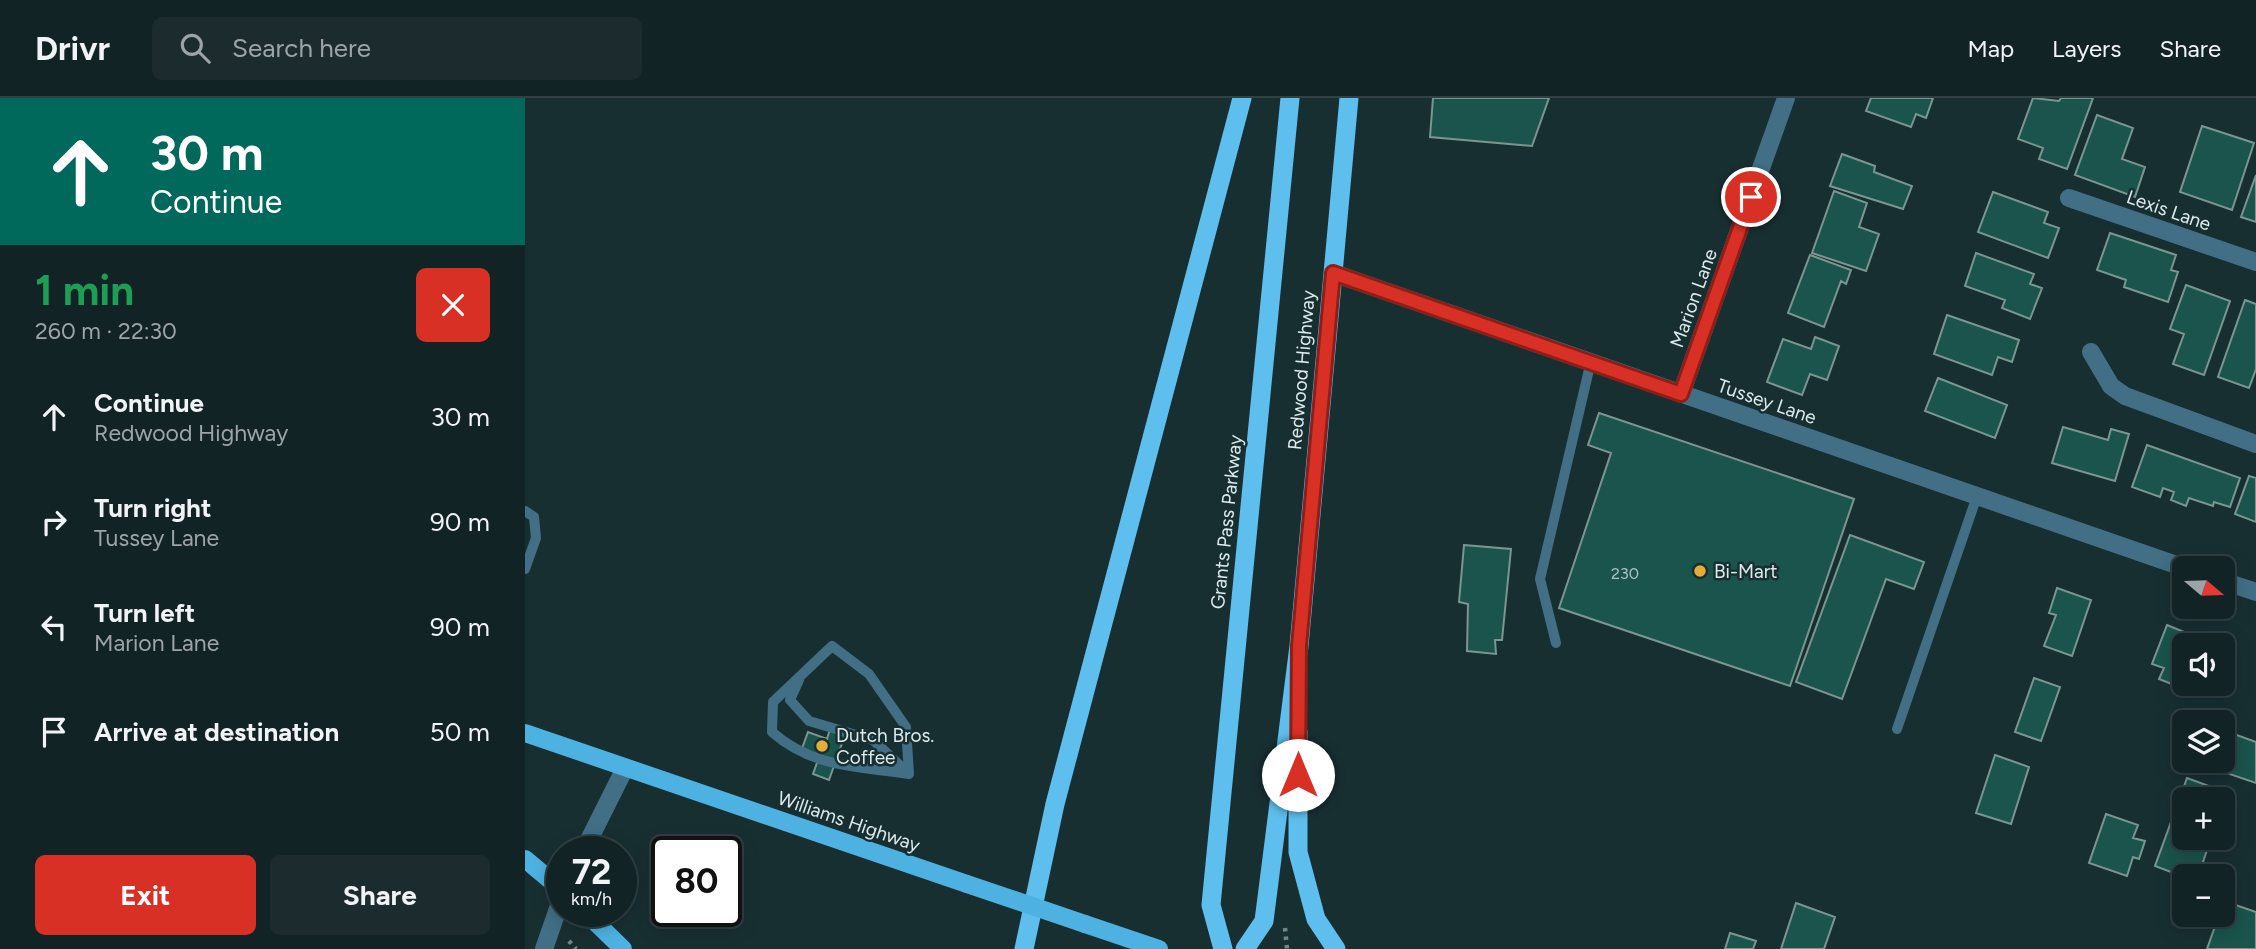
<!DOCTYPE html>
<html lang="en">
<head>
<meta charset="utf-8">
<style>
  body { margin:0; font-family:Figtree,sans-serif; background:#1b2b2e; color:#f1f3f6; height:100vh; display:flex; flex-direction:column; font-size:26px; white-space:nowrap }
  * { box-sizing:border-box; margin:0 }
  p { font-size:23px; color:#9ca4a7 }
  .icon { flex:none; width:38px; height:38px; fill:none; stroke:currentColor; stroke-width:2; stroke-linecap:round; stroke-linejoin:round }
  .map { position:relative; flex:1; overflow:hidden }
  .drawer { display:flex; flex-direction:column; background:#122326; width:525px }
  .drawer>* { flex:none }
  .top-card { background:#00695c; color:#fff; overflow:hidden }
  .needle { width:46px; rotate:109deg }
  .controls { position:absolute; left:1647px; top:458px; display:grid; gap:14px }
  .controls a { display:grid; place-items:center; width:63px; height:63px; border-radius:10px; background:#122326; box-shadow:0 4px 18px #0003,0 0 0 2px #314043; font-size:35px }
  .speed { position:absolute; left:21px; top:738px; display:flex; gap:14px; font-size:35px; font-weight:700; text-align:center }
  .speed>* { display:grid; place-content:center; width:91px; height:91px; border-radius:50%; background:#122326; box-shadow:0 4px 18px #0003,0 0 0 2px #314043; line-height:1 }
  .speed small { font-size:18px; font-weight:400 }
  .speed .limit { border:4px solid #111; border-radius:10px; background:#fff; color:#111 }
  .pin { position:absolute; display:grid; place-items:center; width:60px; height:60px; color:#fff; margin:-30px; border:4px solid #fff; border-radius:50%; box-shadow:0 2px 7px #0007 }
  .me { position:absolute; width:77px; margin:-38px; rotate:0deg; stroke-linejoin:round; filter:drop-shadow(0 0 5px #0008) }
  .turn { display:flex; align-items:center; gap:24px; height:147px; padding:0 35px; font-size:32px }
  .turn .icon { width:91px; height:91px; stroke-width:2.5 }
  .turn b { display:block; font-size:49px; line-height:60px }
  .round { display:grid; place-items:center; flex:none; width:74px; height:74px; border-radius:10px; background:#1b2b2e }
  .head { display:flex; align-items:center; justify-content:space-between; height:119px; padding:0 35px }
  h1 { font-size:42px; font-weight:700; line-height:52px; color:#1e9e55 }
  .cta { display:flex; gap:14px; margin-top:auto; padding:14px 35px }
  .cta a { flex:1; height:80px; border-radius:10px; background:#d93025; color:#fff; font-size:28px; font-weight:700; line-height:80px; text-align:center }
  .cta a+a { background:#1b2b2e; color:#f1f3f6 }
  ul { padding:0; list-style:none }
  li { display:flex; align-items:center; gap:21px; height:105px; padding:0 35px }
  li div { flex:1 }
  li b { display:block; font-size:26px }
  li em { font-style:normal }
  header { display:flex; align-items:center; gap:42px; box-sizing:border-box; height:98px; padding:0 35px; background:#122326; border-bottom:2px solid #314043 }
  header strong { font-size:33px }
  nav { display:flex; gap:38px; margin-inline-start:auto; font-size:24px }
  .search { width:490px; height:63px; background:#1b2b2e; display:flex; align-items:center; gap:18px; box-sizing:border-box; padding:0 24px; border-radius:10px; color:#9ca4a7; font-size:26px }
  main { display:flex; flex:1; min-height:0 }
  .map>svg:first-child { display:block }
</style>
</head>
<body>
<header>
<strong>Drivr</strong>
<div class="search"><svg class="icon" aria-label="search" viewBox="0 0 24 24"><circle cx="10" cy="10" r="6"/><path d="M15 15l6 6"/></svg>Search here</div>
<nav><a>Map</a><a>Layers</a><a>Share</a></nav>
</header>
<main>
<section class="drawer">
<div class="top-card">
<div class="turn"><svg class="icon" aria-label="ahead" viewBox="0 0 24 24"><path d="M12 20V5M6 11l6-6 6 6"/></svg><div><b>30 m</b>Continue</div></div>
</div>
<div class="head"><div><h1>1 min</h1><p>260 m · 22:30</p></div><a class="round" style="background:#d93025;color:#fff"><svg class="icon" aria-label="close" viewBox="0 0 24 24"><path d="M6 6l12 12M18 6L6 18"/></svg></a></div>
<ul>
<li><svg class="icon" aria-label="ahead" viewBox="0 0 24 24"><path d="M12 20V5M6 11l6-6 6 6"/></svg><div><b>Continue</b><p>Redwood Highway</p></div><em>30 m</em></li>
<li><svg class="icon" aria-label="right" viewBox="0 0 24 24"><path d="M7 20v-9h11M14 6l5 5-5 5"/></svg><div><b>Turn right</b><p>Tussey Lane</p></div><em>90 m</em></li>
<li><svg class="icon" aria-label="left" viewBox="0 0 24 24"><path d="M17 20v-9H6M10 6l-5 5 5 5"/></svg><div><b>Turn left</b><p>Marion Lane</p></div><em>90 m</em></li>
<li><svg class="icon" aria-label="arrive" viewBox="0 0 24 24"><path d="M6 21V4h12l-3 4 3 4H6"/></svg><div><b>Arrive at destination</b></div><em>50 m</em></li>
</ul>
<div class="cta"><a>Exit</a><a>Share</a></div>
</section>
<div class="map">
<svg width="1731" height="851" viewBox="0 0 1731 851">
  <rect width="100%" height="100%" fill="#182f32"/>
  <path fill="#1a544c" stroke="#7b9590" stroke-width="2" d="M908,0H1024L1007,48L905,39Z
    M1346,0H1408L1401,20L1391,16L1386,29L1341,13Z
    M1508,0L1534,3L1536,0H1568L1542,71L1514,61L1518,50L1493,41Z
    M1572,17L1608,30L1597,61L1620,69L1610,99L1550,77Z
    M1677,28L1729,45L1707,112L1655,94Z
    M1317,56L1350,68L1349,74L1387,88L1378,111L1305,88Z
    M1731,77V124L1716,119Z
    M1309,93L1342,105L1334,129L1354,136L1341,173L1287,155Z
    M1468,94L1523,114L1519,125L1534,130L1523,160L1453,134Z
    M1585,135L1651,157L1646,172L1653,174L1643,204L1599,189L1601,182L1572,172Z
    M1451,155L1509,176L1505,186L1517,190L1505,221L1477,210L1480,202L1440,188Z
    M1285,157L1326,172L1321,186L1316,183L1299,229L1263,215Z
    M1661,187L1705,203L1679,277L1648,266L1659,236L1645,231Z
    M1720,202L1731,206V271L1724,290L1693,279Z
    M1422,217L1494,242L1487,264L1473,259L1467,277L1409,256Z
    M1290,239L1314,248L1302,282L1285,276L1277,297L1242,284L1258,241L1286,251Z
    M1413,280L1482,307L1470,340L1400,313Z
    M1074,315L1329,401L1265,588L1034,510L1086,355L1063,347Z
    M1538,329L1583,342L1586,331L1604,336L1590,383L1527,365Z
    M1622,347L1715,380L1705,409L1689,404L1688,408L1664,400L1661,408L1646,402L1649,394L1638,390L1635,399L1607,389Z
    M1724,378L1731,380V424L1710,416Z
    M1325,437L1399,464L1389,491L1361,481L1317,601L1271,584Z
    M939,447L986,451L977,542H970L971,556L942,553L943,506L934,504Z
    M1532,490L1566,502L1547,558L1519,548L1531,517L1524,515Z
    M1642,527L1693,548H1659V591L1634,581L1639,570L1627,566Z
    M1509,580L1535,589L1516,643L1490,634Z
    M306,628L321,634L304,682L288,676L293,662L275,656L283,634L302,641Z
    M1698,632L1731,644V685L1681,668L1683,663H1698Z
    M1470,657L1504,669L1486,726L1451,715Z
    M1662,680L1703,695L1698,709V702H1659V740H1686L1673,779H1659L1630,768Z
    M1581,716L1613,727L1608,740L1620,743L1614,761L1608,759L1602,778L1564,765Z
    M1699,803L1731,814V851H1682L1694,817H1698Z
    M1271,805L1310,819L1299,851H1256Z
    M1205,835L1231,843L1228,851H1200Z"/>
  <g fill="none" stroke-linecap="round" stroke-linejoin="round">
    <path stroke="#728588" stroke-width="4.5" stroke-dasharray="3.5 5" stroke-linecap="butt" d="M760,830L762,851
      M44,843L51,851"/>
    <path stroke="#426f86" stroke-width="10" d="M0,413L9,419L11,440L0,471
      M1031,545L1015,481L1066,263
      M307,548L344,576L381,629L384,676C332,668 288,670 247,634L248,604Z
      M274,582L265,602L284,623L348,642L384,676
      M1372,631L1452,398"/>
    <path stroke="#426f86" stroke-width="18" d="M1544,100L1731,164
      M808,175L1663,471
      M1566,254L1586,288L1600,298L1731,346
      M1156,296L1261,0
      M1698,483L1731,494"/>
    <path stroke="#426f86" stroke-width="18" d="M58,754L100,670
      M19,851L37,799"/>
    <path stroke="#4db2e2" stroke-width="18" d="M0,635L442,786
      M0,761L37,792
      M60,814L98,851
      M560,826L634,851"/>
    <path stroke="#5ebeed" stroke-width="19" d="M773,633V754L791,821L811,851
      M499,851L530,706L717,0
      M698,851L686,807L765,0
      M720,851L739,823L774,548L824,0"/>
    <path stroke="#4db2e2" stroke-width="18" d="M442,786L560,826"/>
  </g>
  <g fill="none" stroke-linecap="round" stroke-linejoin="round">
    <defs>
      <path id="route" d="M773,677L774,548L808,175L1156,296L1226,99"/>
    </defs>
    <use href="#route" stroke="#8d1f18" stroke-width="18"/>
    <use href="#route" stroke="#d93025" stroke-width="12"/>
  </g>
  <g fill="#e3ae35" stroke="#182f32" stroke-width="2.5">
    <circle cx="1175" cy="473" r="7"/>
    <circle cx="297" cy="648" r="7"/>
  </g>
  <g text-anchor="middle" stroke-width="5" stroke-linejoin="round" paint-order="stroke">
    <g font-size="16" fill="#acc4c4">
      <text x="1100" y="481">230</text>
    </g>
    <g font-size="19" fill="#dceaec" stroke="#182f32">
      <text transform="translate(1644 112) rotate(19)" y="7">Lexis Lane</text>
      <text transform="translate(1168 200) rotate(-70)" y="7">Marion Lane</text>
      <text transform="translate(776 272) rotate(-85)" y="7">Redwood Highway</text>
      <text transform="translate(1242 303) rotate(19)" y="7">Tussey Lane</text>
      <text transform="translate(701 424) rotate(-84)" y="7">Grants Pass Parkway</text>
      <text transform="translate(324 723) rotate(19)" y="7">Williams Highway</text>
    </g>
    <g font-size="19" fill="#dceaec" stroke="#182f32" text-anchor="start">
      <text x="1189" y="480">Bi-Mart</text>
      <text x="311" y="644">Dutch Bros.<tspan x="311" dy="22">Coffee</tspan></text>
    </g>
  </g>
</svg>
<div class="controls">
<a><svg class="needle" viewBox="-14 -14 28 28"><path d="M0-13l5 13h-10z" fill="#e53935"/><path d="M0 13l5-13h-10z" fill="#9ca4a7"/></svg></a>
<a><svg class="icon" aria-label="sound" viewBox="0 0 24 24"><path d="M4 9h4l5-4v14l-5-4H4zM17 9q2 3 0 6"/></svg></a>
<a><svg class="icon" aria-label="layers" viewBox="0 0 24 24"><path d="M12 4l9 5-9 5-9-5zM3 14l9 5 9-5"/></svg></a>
<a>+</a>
<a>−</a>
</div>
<div class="speed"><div>72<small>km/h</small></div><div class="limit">80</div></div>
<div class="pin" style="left:1226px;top:99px;background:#d93025"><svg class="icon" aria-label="arrive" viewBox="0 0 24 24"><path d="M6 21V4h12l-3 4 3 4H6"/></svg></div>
<svg class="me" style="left:773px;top:677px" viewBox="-20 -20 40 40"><circle r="19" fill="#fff"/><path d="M0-13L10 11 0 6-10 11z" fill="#d93025"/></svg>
</div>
</main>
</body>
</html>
